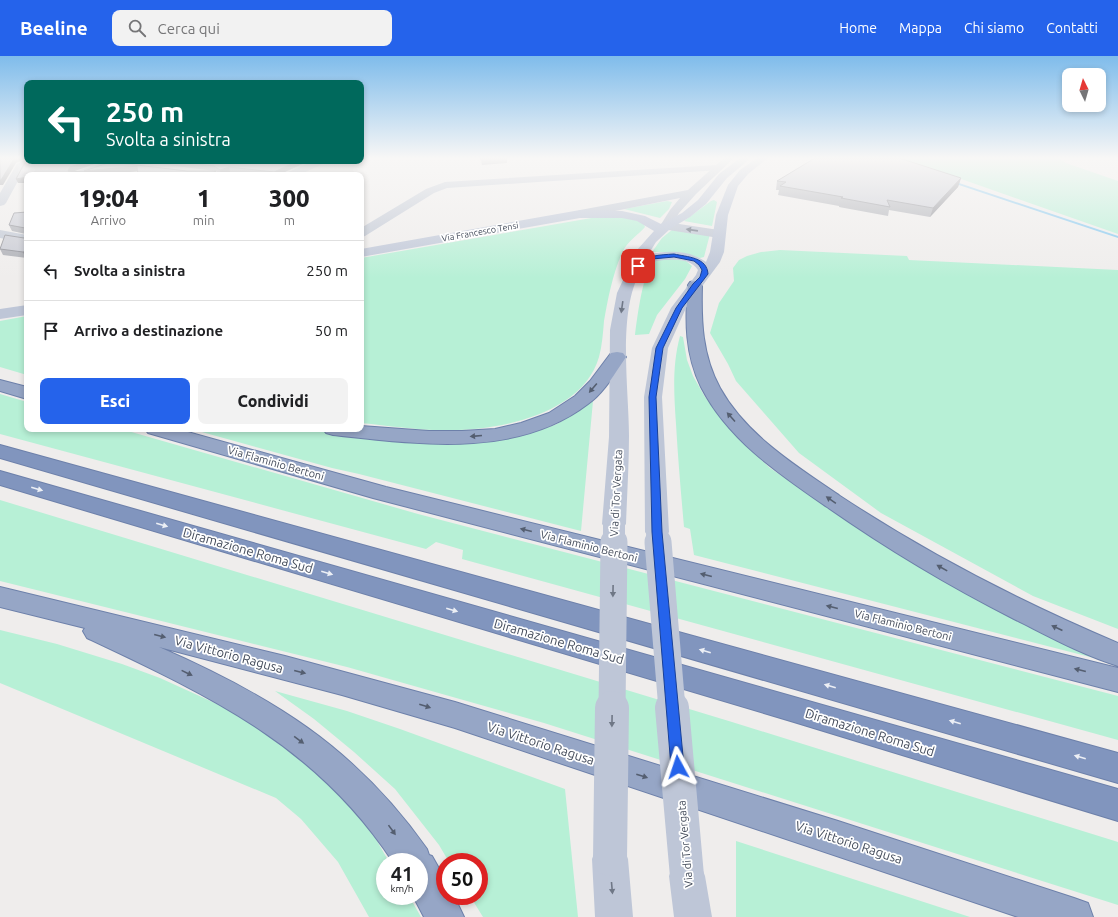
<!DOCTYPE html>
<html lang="it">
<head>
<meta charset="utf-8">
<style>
  body { margin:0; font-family:Ubuntu,sans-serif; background:#f2f2f2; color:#202124; height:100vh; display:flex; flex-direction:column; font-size:15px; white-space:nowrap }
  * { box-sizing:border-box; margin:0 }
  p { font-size:13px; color:#757577 }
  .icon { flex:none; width:22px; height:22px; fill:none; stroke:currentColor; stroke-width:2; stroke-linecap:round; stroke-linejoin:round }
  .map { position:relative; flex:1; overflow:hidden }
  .details { position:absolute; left:24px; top:116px; width:340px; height:260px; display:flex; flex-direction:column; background:#fff; border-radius:8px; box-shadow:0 2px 6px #0003 }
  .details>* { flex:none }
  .banner { position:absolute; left:24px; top:24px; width:340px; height:84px; border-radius:8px; box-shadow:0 2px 6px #0003; background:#00695c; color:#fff; overflow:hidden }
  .needle { width:26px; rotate:355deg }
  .fabs { position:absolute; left:1062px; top:12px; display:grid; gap:8px }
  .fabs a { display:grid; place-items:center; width:44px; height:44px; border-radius:8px; background:#fff; box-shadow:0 2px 6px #0003; font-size:20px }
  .speed { position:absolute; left:376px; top:797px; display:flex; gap:8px; font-size:20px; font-weight:700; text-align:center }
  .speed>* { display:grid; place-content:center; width:52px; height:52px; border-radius:50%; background:#fff; box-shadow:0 2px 6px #0003; line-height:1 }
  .speed small { font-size:10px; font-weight:400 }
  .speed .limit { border:6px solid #d22; background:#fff; color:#111 }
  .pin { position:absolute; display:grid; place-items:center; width:34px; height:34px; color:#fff; margin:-17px; border-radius:8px; box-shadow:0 2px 6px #0006 }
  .me { position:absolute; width:44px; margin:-22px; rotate:355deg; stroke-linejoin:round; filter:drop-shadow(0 0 3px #0008) }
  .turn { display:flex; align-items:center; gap:14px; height:84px; padding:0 16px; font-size:18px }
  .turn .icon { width:52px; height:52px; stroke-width:2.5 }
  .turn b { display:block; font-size:28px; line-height:34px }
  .eta { display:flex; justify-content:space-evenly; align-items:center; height:68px; text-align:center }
  .eta b { font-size:24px; font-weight:800; line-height:28px }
  .cta { display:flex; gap:8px; margin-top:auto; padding:8px 16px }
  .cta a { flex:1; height:46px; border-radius:8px; background:#2563eb; color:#fff; font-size:16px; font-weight:800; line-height:46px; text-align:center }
  .cta a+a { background:#f2f2f2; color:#202124 }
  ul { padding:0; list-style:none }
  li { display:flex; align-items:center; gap:12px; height:60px; padding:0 16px; border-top:1px solid #e0e0e0 }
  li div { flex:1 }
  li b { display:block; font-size:15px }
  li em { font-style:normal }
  header { display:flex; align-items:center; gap:24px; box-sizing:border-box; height:56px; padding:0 20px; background:#2563eb; color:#fff }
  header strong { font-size:19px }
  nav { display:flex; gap:22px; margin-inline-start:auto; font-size:14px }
  .search { width:280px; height:36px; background:#f2f2f2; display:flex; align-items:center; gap:10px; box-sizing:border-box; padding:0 14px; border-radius:8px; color:#757577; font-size:15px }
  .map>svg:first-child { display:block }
</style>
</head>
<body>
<header>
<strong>Beeline</strong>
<div class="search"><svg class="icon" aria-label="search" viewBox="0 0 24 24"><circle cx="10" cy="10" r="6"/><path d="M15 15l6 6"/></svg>Cerca qui</div>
<nav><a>Home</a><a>Mappa</a><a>Chi siamo</a><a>Contatti</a></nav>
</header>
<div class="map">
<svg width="1118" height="861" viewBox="0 0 1118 861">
  <rect width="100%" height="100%" fill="#efedec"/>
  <path fill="#b7f0d6" d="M891,102H1059L1066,107L1118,125V178L947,118Z
    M714,144L717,146L712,170L684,165L711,145Z
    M667,145L672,146L669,153L660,162L624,153Z
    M617,159L643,166L645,171C639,178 627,186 623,195C613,216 608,242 604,265C603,277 602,290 599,301C583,357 502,374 451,374C421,375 391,370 361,367V202L603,160Z
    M673,173L710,178L704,201L700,202L679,196H652L662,182Z
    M780,194L907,200L909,204L1118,214V573L1033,540L881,457L799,397L736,325L728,308L710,277L719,247L734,225L733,212L739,204L747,200L761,196Z
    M665,202L686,205L692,210L685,223L657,259L649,278L635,279C637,263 643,214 654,205Z
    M27,260V319L0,311V265Z
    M680,280L683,281L687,304L693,320L705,341L742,386L770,412L807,437L913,504L1094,602L694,499L690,473L684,471C681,437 678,403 676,368C674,338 672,310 680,280Z
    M0,338L27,346V373H121L418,458L1118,640V684L462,503L463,494L436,486L426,493L0,378Z
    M593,345L581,475L359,418L332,412L191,373H301L404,385L519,379L538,375L557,368Z
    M0,444L732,666L1118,786V849L544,667L347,611L0,525Z
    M0,574L57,588L122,608L160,622L239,658L319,714L372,776L389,806H385V840H409L421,861H369L338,806L301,763L276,742L0,627Z
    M275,635L347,655L400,673L565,733L578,861H483L470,840H479V806H449L439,789L395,733L354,696L314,663Z
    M736,785L970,861H736Z"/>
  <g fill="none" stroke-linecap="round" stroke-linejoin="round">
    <path fill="#82c7ef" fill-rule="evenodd" d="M950,124L1118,180V182L950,126Z"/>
    <defs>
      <path id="trunk" d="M695,225L700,226L702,229C701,265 702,299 720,332C746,379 796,410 840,440C928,498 1021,546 1118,587V610C1082,599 1048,580 1014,563C949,530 887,493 827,451C779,418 728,384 701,331C685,298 685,265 688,229L690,226Z
        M617,296L623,297L626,301C615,317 604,337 588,348C516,403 417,388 333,379L326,377L323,373H361V370L429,375H462L495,373L521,367L549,357L575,340L590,325L611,297Z
        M0,324L27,331V343L0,335Z
        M145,373H177L386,431L1118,612V636L373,442L148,377Z
        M0,531L285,600L455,646L838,765L1074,842L1088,847L1093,861H1018L455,672L342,639L159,591C271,640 355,691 427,793L429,799L432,800L445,823V840H454L464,861H424L413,840H419V806H393C316,689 210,640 87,582L83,575L85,572L0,551Z"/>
      <path id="motorway" d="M0,389L1118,697V727L0,402Z
        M0,415L1118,733V765L794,666L0,429Z"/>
    </defs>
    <use href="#trunk" stroke="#6d80aa" stroke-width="2"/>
    <use href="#motorway" stroke="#6d80aa" stroke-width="2"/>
    <path fill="#bfc6d3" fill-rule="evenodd" d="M27,103V105H35L25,112L6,147L4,149L0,150V137L17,108Z
      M108,105H123L121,107L86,119H71L72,117Z
      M314,105H327L325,107L299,119H285L286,117Z
      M716,109L720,110L721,112L720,114L447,132L434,137L365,180L361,181V172L426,133L445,126Z
      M666,166L719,174L723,175L725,178L723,181L719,182L662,173L660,170L662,167Z
      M0,174L27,179V187L0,182Z"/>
    <path fill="#bfc6d3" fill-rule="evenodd" d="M724,102H734L696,138L679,157L670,173H662L660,170L670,154L680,142L580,162L576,160L574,158L576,156L580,154L688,134Z"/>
    <path fill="#bec6d7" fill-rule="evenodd" d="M740,102H751L727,122L706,148L690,161L670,173L656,186L648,199C668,194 690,194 706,206L710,196L716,159L728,129L740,114L757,102H768L748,118L738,130L728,159L724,196L720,206L686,252L668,292L662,341L669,476L665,482L657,484L649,482L645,476L644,341L652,292L671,252L696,219L698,214C692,204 678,203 668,204C658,204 647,206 641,215C617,254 629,334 629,380C629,409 627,439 626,468L622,473L614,476L606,473L602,468L609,381L610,274L617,237L637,194L654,175L637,165L622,162H580L361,201V193L580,154L622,155L645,160L661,168L682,157L698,144L719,118Z
      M27,249V259L0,263V253Z
      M610,785L623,790L628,803L633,861H595L592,803L597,790Z
      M687,802L700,807L705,820L712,861H674L669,820L674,807Z"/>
    <use href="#trunk" fill="#96a6c6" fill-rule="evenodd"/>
    <use href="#motorway" fill="#8195be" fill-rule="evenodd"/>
    <path stroke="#bec6d7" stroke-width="22" d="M657,476L658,487
      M614,487V468"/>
    <path stroke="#bec6d7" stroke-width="27" d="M658,486L672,653
      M612,653L614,486"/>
    <path stroke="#bec6d7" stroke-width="34" d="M672,652L687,820
      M610,803L612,652"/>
  </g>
  <path fill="#acaeb5" d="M136,105H309L278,119H260L230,116L221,119L216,115H137L101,119H85L84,115L111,106L187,115H216H215Z
    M961,122L958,131L930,161L889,154L888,160L839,151V150L778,139L779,134H776L777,125Z
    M27,156V202L3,199L0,193L24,182L26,181V178L12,175L9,169Z"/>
  <path fill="#8c8d94" d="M16,102H26L16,107L3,129H0V124L14,103Z
    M507,103V107L482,109L481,104Z
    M88,105H103L72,116H84L85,119H51L68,115L70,111Z
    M298,105H309L278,119H275L274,116Z
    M137,110L138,115L101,119H85L84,115Z
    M229,111L230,116L221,119L220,114Z
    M216,115L217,119H206Z
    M27,121V127H18L16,123Z
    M961,122L958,131L930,161L933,152Z
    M27,195V202L26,203L23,196Z"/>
  <path fill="#c8cad3" stroke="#8c8d94" d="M0,102H16L14,103L1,124H0Z
    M481,102H507V103L481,104Z
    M815,102H899L961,122L933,152L887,144L890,151L841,142L843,141L780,130L786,126L777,125Z
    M29,105H88L70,111L68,115L84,116L51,119H27V121L16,123L24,108Z
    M173,105H298L274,116L229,111L220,114L214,110Z
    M111,106L187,115H216L206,119H138L137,110L84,115Z
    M27,156V195L23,196L0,193L5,179L24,182L26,181L25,172L9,169L14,157Z"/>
  <defs><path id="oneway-solid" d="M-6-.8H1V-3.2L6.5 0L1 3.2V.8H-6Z"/></defs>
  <use fill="#6f7785" href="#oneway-solid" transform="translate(692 174) rotate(-172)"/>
  <g fill="#6f7786">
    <use href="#oneway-solid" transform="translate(622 251) rotate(98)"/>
    <use href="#oneway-solid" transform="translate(613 535) rotate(91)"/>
    <use href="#oneway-solid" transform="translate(612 665) rotate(91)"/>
    <use href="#oneway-solid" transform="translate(612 832) rotate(85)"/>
  </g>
  <g fill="#545e70">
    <use href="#oneway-solid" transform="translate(593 332) rotate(130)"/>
    <use href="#oneway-solid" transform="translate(731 361) rotate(-132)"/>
    <use href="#oneway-solid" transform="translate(476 380) rotate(175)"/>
    <use href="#oneway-solid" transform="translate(831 444) rotate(-145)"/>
    <use href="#oneway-solid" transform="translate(526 474) rotate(-166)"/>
    <use href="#oneway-solid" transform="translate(942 512) rotate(-151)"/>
    <use href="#oneway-solid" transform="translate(706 519) rotate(-166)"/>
    <use href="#oneway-solid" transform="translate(832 551) rotate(-166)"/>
    <use href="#oneway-solid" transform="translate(1057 572) rotate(-155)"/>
    <use href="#oneway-solid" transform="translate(160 580) rotate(14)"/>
    <use href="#oneway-solid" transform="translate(1080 614) rotate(-166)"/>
    <use href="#oneway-solid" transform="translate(300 616) rotate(14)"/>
    <use href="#oneway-solid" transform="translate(187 617) rotate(26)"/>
    <use href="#oneway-solid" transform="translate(425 650) rotate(17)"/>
    <use href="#oneway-solid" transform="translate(299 684) rotate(36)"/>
    <use href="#oneway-solid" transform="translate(642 720) rotate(18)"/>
    <use href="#oneway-solid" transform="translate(392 774) rotate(54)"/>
  </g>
  <g fill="#eceff5">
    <use href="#oneway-solid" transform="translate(37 433) rotate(16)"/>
    <use href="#oneway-solid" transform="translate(162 469) rotate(16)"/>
    <use href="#oneway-solid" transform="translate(327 517) rotate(16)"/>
    <use href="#oneway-solid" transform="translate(452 554) rotate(16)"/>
    <use href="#oneway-solid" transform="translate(705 595) rotate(-164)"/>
    <use href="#oneway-solid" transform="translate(830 630) rotate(-164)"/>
    <use href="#oneway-solid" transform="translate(955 666) rotate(-164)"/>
    <use href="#oneway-solid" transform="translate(1080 701) rotate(-164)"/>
  </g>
  <linearGradient id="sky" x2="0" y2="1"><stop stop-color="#7fbceb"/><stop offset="0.46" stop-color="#f8f7f6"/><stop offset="1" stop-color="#f8f7f6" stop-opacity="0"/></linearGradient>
  <rect width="1118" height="222" fill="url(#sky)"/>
  <path fill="#2563eb" stroke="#184099" d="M674,198C687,201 707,201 708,218L682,252L663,292L656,341L662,476L684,711L682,715L678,717L673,715L671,711L652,476L649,341L656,292L676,252L693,228L700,221L702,214L699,209L694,205L674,201L652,203L640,211L635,210C646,199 659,199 674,198Z"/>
  <g text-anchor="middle" stroke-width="3.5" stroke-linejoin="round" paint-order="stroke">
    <g font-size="9" fill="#444c5b" stroke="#fff">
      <text transform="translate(480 176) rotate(-10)" y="3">Via Francesco Tensi</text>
    </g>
    <g font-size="11" fill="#444c5b" stroke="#fff">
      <text transform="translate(276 407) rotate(16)" y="4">Via Flaminio Bertoni</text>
      <text transform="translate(616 437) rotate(-87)" y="4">Via di Tor Vergata</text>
      <text transform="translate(589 490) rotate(14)" y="4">Via Flaminio Bertoni</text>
      <text transform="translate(903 569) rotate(14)" y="4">Via Flaminio Bertoni</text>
      <text transform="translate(685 788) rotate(-95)" y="4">Via di Tor Vergata</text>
    </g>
    <g font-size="13" fill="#444c5b" stroke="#fff">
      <text transform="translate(248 494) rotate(16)" y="5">Diramazione Roma Sud</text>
      <text transform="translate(559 585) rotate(16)" y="5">Diramazione Roma Sud</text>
      <text transform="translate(229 598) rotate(15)" y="5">Via Vittorio Ragusa</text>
      <text transform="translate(870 676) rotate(17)" y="5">Diramazione Roma Sud</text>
      <text transform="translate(541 687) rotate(18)" y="5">Via Vittorio Ragusa</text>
      <text transform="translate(849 786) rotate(18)" y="5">Via Vittorio Ragusa</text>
    </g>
  </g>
</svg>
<div class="fabs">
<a><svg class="needle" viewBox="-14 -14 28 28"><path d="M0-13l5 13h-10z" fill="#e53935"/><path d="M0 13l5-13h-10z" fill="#757577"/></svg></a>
</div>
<div class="speed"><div>41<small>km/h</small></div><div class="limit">50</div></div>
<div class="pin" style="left:638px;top:210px;background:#d93025"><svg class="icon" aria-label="arrive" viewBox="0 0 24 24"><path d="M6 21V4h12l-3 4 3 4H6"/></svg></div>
<svg class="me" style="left:678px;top:711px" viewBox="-20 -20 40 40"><path d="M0-17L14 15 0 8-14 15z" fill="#2563eb" stroke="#fff" stroke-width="4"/></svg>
<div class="banner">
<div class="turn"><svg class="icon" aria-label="left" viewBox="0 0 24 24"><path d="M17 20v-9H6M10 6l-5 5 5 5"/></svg><div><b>250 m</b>Svolta a sinistra</div></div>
</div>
<section class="details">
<div class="eta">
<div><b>19:04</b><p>Arrivo</p></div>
<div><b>1</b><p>min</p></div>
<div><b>300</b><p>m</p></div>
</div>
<ul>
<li><svg class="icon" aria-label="left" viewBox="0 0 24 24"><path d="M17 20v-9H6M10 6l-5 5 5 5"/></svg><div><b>Svolta a sinistra</b></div><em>250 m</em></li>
<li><svg class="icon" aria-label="arrive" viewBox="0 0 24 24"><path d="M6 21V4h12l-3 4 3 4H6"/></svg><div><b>Arrivo a destinazione</b></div><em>50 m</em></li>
</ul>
<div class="cta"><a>Esci</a><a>Condividi</a></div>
</section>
</div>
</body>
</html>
